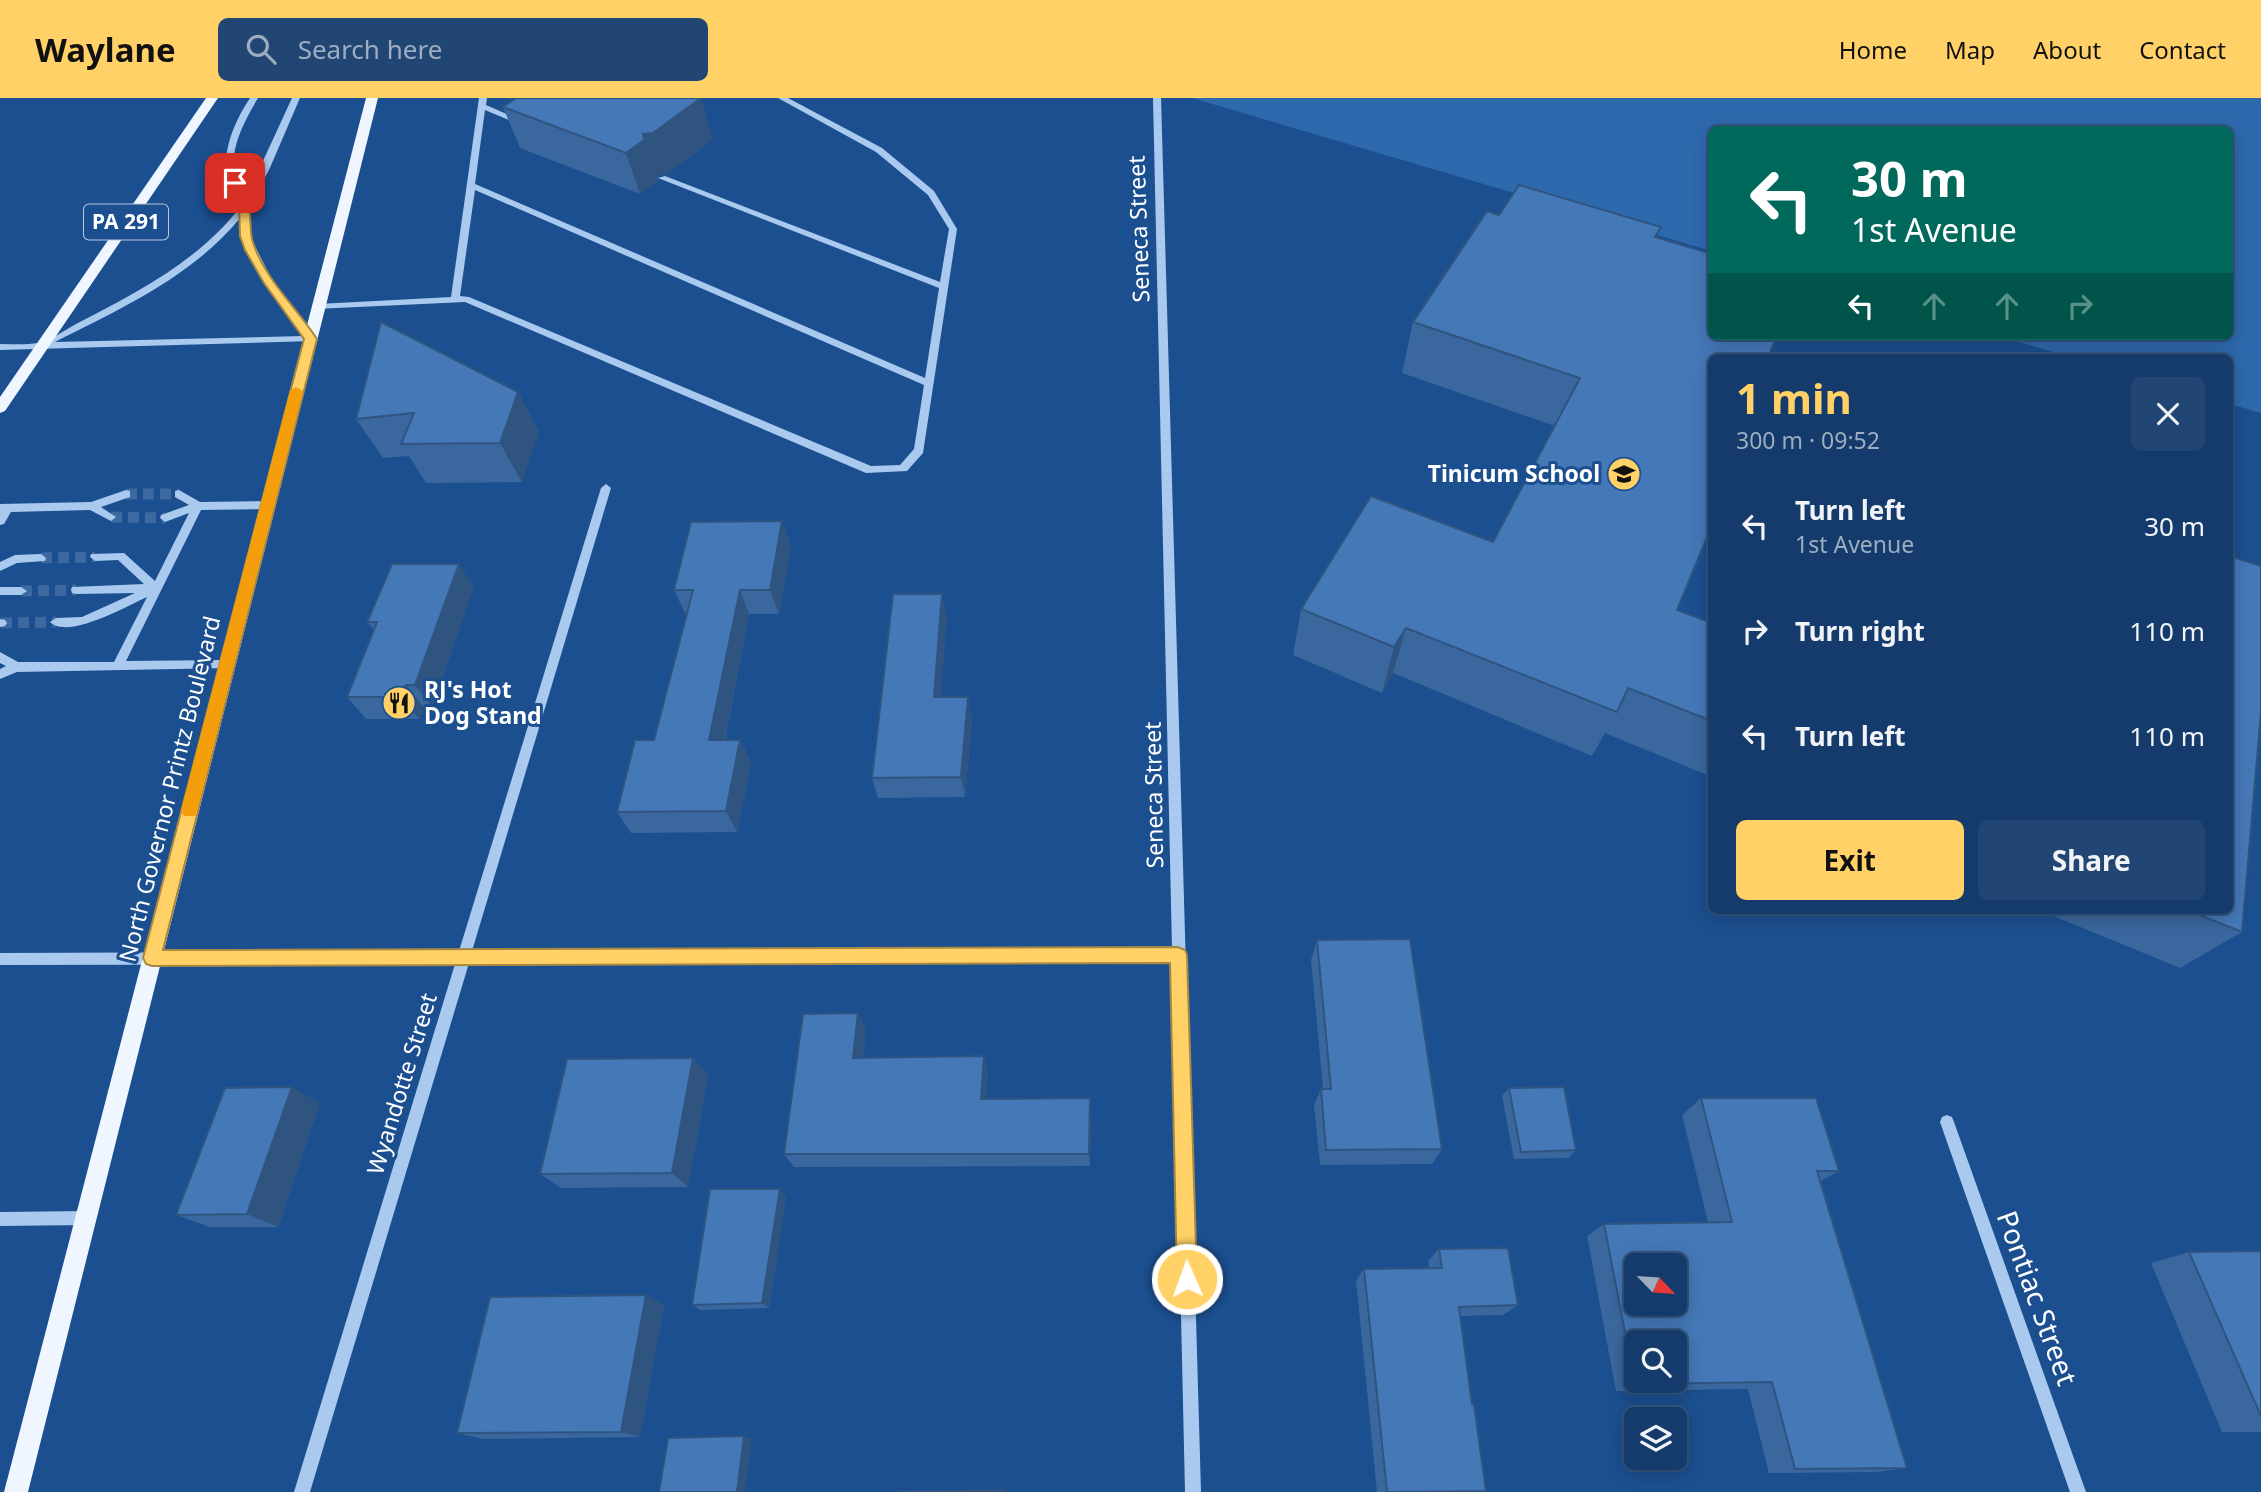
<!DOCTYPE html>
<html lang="en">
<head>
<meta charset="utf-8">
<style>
  body { margin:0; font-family:"Noto Sans",sans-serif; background:#214673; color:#f1f3f6; height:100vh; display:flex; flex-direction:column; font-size:26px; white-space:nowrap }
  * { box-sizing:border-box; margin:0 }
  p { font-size:23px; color:#9dadc1 }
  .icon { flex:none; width:38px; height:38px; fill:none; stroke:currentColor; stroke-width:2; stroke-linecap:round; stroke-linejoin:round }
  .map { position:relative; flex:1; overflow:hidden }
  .drawer { position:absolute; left:1708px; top:256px; width:525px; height:560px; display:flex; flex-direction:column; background:#143b6b; border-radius:10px; box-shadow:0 4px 18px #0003,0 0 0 2px #33557e }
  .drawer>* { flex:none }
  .guide { position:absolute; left:1708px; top:28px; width:525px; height:214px; border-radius:10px; box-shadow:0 4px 18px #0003,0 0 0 2px #33557e; background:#00695c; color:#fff; overflow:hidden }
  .needle { width:46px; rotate:115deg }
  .fabs { position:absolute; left:1624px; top:1155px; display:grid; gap:14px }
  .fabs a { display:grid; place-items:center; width:63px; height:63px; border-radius:10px; background:#143b6b; box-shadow:0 4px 18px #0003,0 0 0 2px #33557e; font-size:35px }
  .pin { position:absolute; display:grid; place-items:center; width:60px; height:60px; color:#fff; margin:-30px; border-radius:14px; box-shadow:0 4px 10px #0006 }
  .me { position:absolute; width:77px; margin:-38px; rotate:358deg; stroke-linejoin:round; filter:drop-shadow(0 0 5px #0008) }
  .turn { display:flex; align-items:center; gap:24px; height:147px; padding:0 28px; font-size:32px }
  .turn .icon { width:91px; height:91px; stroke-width:2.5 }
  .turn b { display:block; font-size:49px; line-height:60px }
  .lanes { display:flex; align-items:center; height:66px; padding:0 28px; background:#0003; justify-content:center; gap:35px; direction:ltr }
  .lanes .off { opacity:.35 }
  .round { display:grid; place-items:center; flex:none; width:74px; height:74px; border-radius:10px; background:#214673 }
  .head { display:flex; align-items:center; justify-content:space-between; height:119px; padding:0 28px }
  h1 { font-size:42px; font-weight:700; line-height:52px; color:#ffd166 }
  .button { display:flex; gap:14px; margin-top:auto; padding:14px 28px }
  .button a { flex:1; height:80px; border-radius:10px; background:#ffd166; color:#111; font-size:28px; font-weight:700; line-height:80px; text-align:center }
  .button a+a { background:#214673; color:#f1f3f6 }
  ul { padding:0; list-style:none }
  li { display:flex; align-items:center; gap:21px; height:105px; padding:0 28px }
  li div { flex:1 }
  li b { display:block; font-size:26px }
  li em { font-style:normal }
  header { display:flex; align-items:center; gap:42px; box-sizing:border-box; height:98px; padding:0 35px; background:#ffd166; color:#111 }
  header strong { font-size:33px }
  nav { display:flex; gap:38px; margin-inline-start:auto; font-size:24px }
  .search { width:490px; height:63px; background:#214673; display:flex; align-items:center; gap:18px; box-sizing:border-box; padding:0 24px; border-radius:10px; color:#9dadc1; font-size:26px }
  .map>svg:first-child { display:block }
</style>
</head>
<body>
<header>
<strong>Waylane</strong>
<div class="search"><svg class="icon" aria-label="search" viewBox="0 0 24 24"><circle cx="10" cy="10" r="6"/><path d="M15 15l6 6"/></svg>Search here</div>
<nav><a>Home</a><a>Map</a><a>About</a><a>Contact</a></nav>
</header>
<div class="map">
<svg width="2261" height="1394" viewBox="0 0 2261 1394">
  <rect width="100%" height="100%" fill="#1b4f8f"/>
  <path fill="#2e69ad" d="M1192,0H2261V315L2230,306V259H2071L1999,238H2230V32H1712L1711,153Z"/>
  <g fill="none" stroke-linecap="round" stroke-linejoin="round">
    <path stroke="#3d69a0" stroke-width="11" stroke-dasharray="11 6" stroke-linecap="butt" d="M126,396H179
      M111,419L165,420
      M41,460L95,459
      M21,493L76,492
      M1,525L56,524"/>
    <path fill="#a9c9ee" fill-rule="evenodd" d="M250,0H258C248,17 234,42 234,62C234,75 241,89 246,100L292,0H300L269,72L249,108L250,138L272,182L314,239V243L0,252V246C12,246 26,247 38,245C50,243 65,232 76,226C136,195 199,163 241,108C235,94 225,76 226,61C228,39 238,18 250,0ZM241,119C242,164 278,203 304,238L55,244C122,210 193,178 241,119Z
      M479,0H487L486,7L525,24L518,26L485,12L475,86L925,280L939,190L658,80L665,78L940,184L949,131L928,97L876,54L778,0H788L882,50L934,93L957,131L923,355L907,373L866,375L465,204L315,211L313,209L318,206L451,199ZM475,92L924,287L914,351L900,367L871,368L469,199L460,198Z
      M1153,0H1161L1201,1394H1185L1173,863L469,865L310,1394H294L455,866L0,867V855L459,853L601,390L606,386L611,390L472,853L1172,851Z
      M126,392L130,393V399L101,409L116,419L111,423L90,412L11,414L4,426L0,427V406L91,404Z
      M179,392L200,404L267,403L272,407L267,411L201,412L126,563L226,562L230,564L232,567L230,570L17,574L0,581V571L6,568L0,565V554L18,564H114L147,499C127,508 68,542 50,524L56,520L82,519L135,495L76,496L72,495L71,492L72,489L144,486L118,462L95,463L90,459L91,456L124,455L155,483L189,415L165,424L160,420L161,417L189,407L175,399V393Z
      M41,456L46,460L45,463L17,465L0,473V464L15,457Z
      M0,489H21L27,493L21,497H0Z
      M0,521L5,522L7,525L5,528L0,529Z
      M1947,1017L1952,1019L1954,1024L2086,1394H2070L1940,1024L1942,1019Z
      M86,1113L91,1115L93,1120L91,1125L86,1127L0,1128V1114Z"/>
    <path fill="#f0f6ff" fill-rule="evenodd" d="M206,0H218L5,313L0,315V299Z
      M366,0H378L28,1394H4Z"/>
  </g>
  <path fill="#3a679d" d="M503,9L713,41L667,76L657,77L658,83L640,96L520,50Z
    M1499,117L1657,140L1712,259L1677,512L1712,525V679L1605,635L1592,658L1393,575L1382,595L1293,557L1301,511L1493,444L1555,328L1402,275L1413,224Z
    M518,294L539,334L522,384L426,385L409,358L383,360L356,321Z
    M782,423L791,449L779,516H749L725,642H740L751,664L737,734L631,735L617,714L654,642L686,517L674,492Z
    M474,489L432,609H423L419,621H366L347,599L374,532L367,524Z
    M947,518L940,599L972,620L965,699L878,700L872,680Z
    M2039,812H2230L2242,834L2180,870Z
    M1317,842L1442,1051L1432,1066L1320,1067L1314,1007L1321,991H1323L1311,862Z
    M858,915L866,931L863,960L988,973L986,1001L1091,1013L1090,1068L794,1069L784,1056Z
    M708,977L688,1089L561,1090L540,1076Z
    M1509,990L1576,1052L1568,1060L1514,1061L1502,998Z
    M1701,1000L1839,1073L1821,1083L1907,1370L1877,1374L1769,1375L1748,1291L1616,1293L1587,1138L1604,1126L1708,1124L1682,1017Z
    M320,1005L278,1129H210L176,1117Z
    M786,1098L769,1210L700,1212L692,1207Z
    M1439,1151L1518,1207L1503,1217L1460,1218L1472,1306L1486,1393L1481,1394H1377L1356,1182L1364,1171L1429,1170L1428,1163Z
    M2261,1153V1334H2222L2151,1165L2189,1154Z
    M664,1207L640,1339L483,1341L457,1335Z"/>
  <path fill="#305480" d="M701,0L713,41L667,76L657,77L658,83L640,96L626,55L643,36Z
    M518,294L539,334L522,384L500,345Z
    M782,423L791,449L779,516L770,492Z
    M459,466L474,489L432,609L415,587Z
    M740,492L749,516L720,665L709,642Z
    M942,496L947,518L939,620L934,599Z
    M1406,530L1393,575L1382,595L1394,549Z
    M406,587L423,609L419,621L401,599Z
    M968,599L972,620L965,699L961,679Z
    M740,642L751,664L737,734L726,713Z
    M858,915L866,931L861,975L853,960Z
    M984,958L988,973L985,1015L981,1001Z
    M693,960L708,977L688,1089L672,1075Z
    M292,989L320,1005L278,1129L247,1116Z
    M1090,1000L1091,1013L1090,1068L1089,1056Z
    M780,1091L786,1098L769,1210L762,1205Z
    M646,1197L664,1207L640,1339L621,1334Z
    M744,1338L752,1341L745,1394H737Z"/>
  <path fill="#4478b7" stroke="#305480" stroke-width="2" fill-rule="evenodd" d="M516,0H701L653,35L643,36L644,42L626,55L503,9Z
    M1519,87L1661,129L1655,139L1712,156V238H1777L1768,259H1712V427L1677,512L1712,525V623L1628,590L1617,614L1406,530L1394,549L1301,511L1371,398L1493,444L1580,280L1413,224L1487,113L1499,117Z
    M381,224L518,294L500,345L401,346L414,315L356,321Z
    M782,423L770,492H740L709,642H740L726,713L617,714L635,642H654L693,492H674L691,424Z
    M2230,458L2261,468V614L2242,834L2187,812H2230Z
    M392,466H459L415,587H406L401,599H347L377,524H367Z
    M893,496H942L934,599H968L961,679L872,680Z
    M1410,841L1442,1051L1326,1052L1321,991H1331L1317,842Z
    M858,915L853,960L984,958L981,1001L1090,1000L1089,1056H784L803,916Z
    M693,960L672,1075L540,1076L567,961Z
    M292,989L247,1116L176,1117L225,990Z
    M1564,989L1576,1052L1521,1054L1509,990Z
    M1701,1000H1816L1839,1073H1817L1907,1370L1795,1371L1772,1284L1635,1286L1604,1126L1732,1124ZM1636,1167H1675V1206H1636ZM1636,1244H1675V1283H1636Z
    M710,1091H780L762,1205L692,1207Z
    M1508,1150L1518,1207L1459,1209L1472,1306H1474L1486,1393L1387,1394L1364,1171L1442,1170L1439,1151Z
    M2261,1153V1318L2189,1154Z
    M646,1197L621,1334L457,1335L490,1199Z
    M744,1338L737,1394H659L668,1340Z
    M1004,1392V1394H893Z"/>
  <path fill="#ffd166" stroke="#a68842" stroke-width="2" d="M235,82C255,91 248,124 252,141C262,178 296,209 317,241L163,852L1178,849L1185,852L1187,857L1197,1181L1194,1188L1187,1191L1180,1188L1177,1181L1170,865L152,868L146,866L143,860L304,241L264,185L245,152L240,138L239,108L229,85Z"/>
  <path fill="#f59e0b" d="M296,289L303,293L197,713L195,718H184L181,713L290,293Z"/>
  <defs>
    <symbol id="school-disc" viewBox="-11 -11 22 22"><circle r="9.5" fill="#ffd166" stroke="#1b4f8f"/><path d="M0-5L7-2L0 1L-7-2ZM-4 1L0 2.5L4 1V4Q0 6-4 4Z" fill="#111"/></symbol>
    <symbol id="restaurant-disc" viewBox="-11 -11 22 22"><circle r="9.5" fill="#ffd166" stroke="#1b4f8f"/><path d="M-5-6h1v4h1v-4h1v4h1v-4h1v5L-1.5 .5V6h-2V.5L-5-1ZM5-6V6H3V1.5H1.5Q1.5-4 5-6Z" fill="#111"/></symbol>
  </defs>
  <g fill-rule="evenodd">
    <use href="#school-disc" x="1605" y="357" width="38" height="38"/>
    <use href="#restaurant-disc" x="380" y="586" width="38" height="38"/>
  </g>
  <g text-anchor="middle" stroke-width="6" stroke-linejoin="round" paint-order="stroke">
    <rect fill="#1b4f8f" stroke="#bbcadd" stroke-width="2" x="84" y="106.5" width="84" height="35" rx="5"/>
    <g font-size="21" font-weight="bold" fill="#fff">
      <text x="126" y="131">PA 291</text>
    </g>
    <g font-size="23" fill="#fff" stroke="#1b4f8f">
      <text transform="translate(1139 131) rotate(-92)" y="8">Seneca Street</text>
      <text transform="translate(170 691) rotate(-76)" y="8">North Governor Printz Boulevard</text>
      <text transform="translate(1154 697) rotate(-91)" y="8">Seneca Street</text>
      <text transform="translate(402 986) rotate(-73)" y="8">Wyandotte Street</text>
    </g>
    <g font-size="23" font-weight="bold" fill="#fff" stroke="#1b4f8f" text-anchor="end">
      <text x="1600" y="384">Tinicum School</text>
      <text x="424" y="600" text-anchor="start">RJ's Hot<tspan x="424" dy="26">Dog Stand</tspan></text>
    </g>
    <g font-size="28" fill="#fff" stroke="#1b4f8f">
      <text transform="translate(2037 1200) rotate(70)" y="10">Pontiac Street</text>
    </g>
  </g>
</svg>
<div class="fabs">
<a><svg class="needle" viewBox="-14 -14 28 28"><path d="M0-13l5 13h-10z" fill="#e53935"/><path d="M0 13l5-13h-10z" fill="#9dadc1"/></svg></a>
<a><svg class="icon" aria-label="search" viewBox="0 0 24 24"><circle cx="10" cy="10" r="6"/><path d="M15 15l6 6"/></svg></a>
<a><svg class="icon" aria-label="layers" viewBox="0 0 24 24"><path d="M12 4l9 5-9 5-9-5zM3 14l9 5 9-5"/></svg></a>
</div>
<div class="pin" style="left:235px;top:85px;background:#d93025"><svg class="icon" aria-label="arrive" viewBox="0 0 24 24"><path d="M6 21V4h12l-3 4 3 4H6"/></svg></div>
<svg class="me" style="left:1187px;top:1181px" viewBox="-20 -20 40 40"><circle r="17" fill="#ffd166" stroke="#fff" stroke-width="3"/><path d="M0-11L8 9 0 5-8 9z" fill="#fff"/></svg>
<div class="guide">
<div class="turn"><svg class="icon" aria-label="left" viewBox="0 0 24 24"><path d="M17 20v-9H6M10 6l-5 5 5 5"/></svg><div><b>30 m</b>1st Avenue</div></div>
<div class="lanes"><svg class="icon" aria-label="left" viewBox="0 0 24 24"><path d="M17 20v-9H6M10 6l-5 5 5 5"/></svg><svg class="icon off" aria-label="ahead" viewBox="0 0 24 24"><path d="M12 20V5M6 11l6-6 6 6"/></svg><svg class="icon off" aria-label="ahead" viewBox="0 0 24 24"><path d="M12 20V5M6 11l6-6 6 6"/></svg><svg class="icon off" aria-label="right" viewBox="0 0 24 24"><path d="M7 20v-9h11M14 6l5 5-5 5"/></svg></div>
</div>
<section class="drawer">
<div class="head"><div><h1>1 min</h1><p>300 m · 09:52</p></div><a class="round"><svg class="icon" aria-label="close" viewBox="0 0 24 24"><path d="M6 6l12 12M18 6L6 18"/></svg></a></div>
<ul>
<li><svg class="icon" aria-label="left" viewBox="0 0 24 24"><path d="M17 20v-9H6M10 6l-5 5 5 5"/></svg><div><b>Turn left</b><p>1st Avenue</p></div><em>30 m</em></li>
<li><svg class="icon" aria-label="right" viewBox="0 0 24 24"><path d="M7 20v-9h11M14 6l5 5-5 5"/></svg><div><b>Turn right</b></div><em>110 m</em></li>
<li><svg class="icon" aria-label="left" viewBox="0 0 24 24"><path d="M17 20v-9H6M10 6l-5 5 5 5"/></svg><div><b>Turn left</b></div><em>110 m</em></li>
</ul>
<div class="button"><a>Exit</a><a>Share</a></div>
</section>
</div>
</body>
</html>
